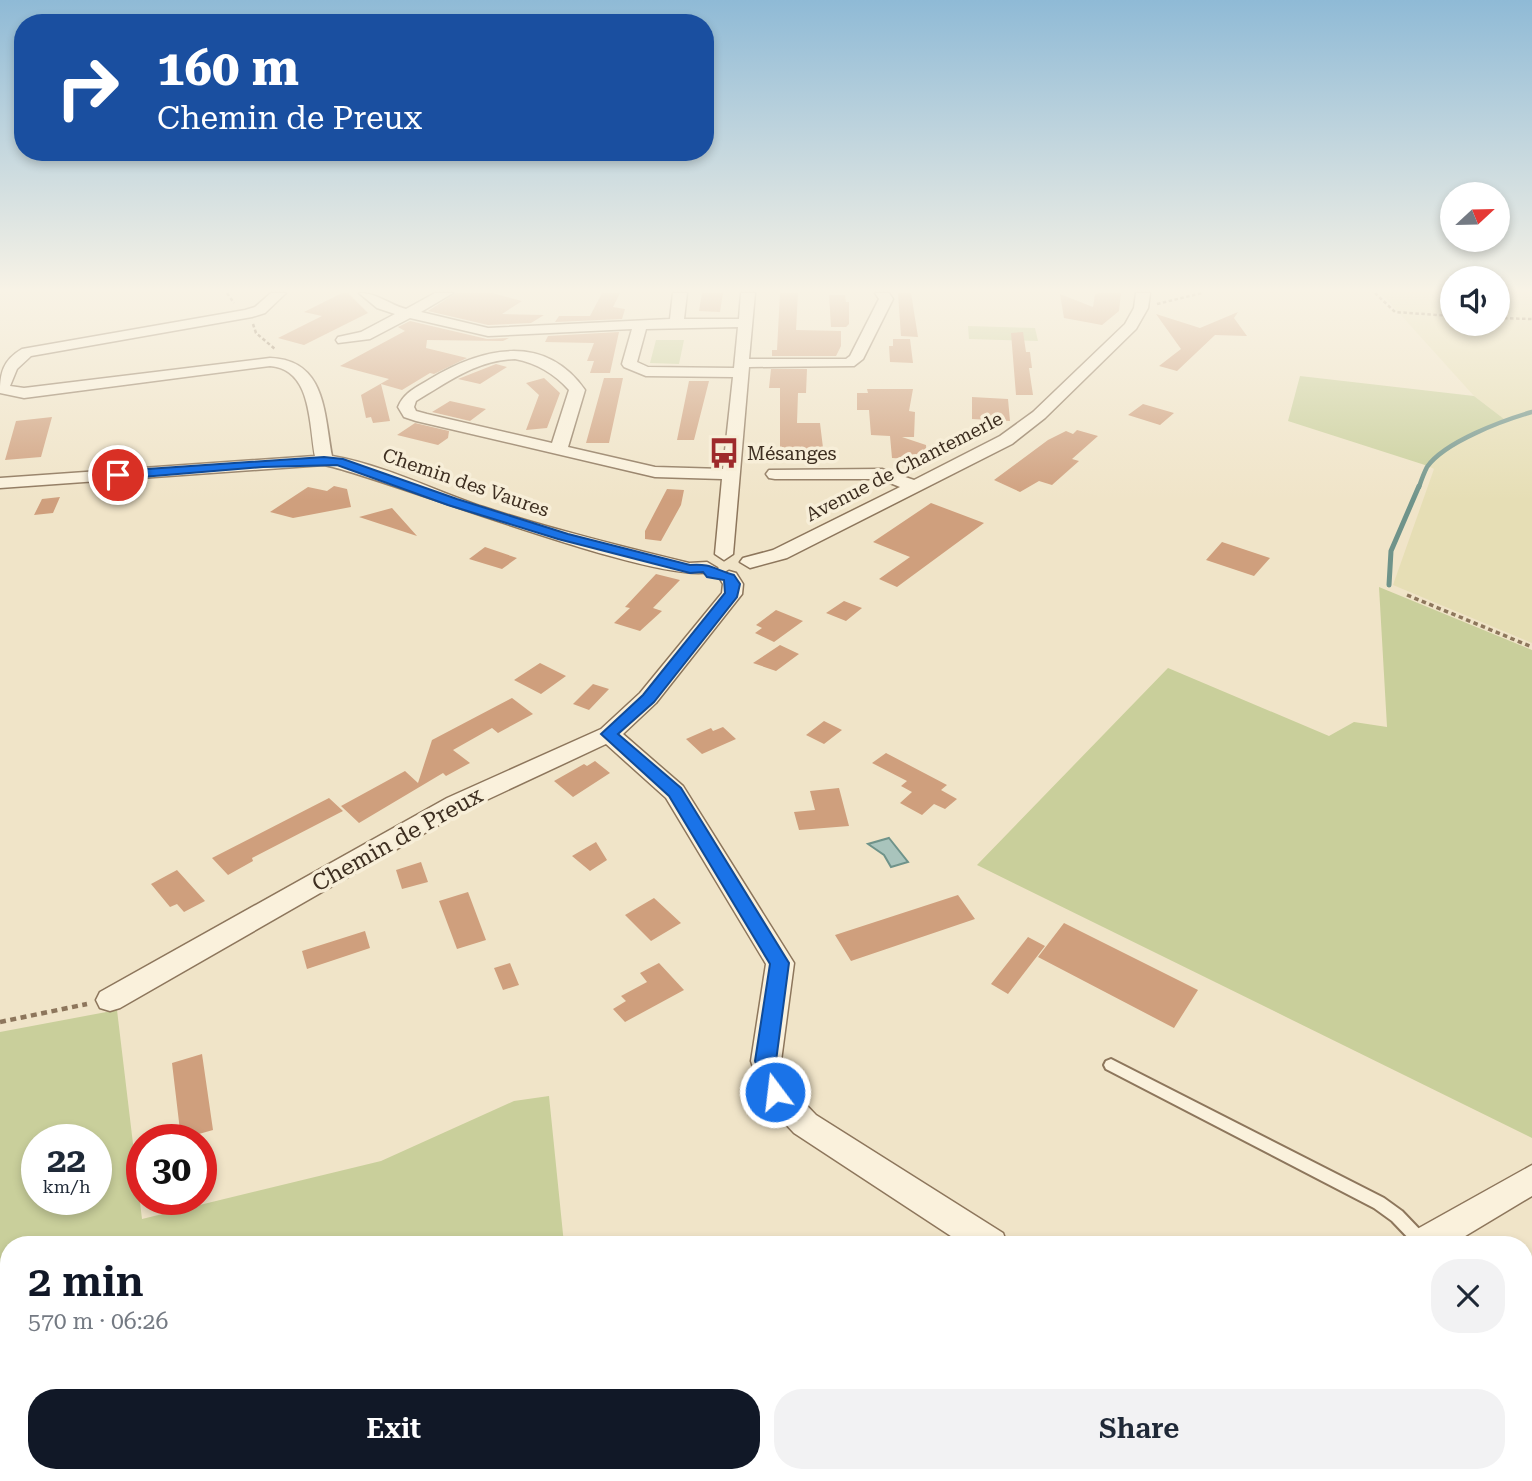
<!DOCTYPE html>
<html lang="en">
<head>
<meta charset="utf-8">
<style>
  body { margin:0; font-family:"Roboto Serif",serif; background:#f2f2f3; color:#1f2937; height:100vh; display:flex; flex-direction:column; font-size:26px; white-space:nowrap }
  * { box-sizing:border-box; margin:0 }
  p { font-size:23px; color:#747a83 }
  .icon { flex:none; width:38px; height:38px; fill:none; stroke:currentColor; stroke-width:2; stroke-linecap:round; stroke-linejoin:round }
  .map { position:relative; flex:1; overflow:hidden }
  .drawer { position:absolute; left:0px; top:1236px; width:1533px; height:247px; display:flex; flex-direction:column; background:#fff; border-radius:28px 28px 0 0; box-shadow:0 4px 10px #0003 }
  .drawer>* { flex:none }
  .banner { position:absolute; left:14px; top:14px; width:700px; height:147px; border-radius:28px; box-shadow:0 4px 10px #0003; background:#1a4fa0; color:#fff; overflow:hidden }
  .needle { width:46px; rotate:68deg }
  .tools { position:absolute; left:1440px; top:182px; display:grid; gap:14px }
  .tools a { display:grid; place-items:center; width:70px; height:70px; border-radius:50%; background:#fff; box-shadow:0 4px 10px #0003; font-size:35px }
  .speed { position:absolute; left:21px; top:1124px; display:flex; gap:14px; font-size:35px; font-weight:700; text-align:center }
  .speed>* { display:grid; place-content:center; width:91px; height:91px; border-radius:50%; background:#fff; box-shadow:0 4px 10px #0003; line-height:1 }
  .speed small { font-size:18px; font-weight:400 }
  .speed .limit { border:10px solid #d22; background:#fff; color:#111 }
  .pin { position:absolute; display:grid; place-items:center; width:60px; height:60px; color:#fff; margin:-30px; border:4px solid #fff; border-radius:50%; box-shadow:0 2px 7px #0007 }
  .me { position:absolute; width:77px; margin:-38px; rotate:345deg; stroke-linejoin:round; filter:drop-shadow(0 0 5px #0008) }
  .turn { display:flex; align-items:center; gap:24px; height:147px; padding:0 28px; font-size:32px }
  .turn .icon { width:91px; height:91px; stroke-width:2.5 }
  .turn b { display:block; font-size:49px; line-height:60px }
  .round { display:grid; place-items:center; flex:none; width:74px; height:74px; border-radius:28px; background:#f2f2f3 }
  .summary { display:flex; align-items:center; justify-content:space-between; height:119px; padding:0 28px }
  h1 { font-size:42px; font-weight:600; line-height:52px; color:#111827 }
  .primary-button { display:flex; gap:14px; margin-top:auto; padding:14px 28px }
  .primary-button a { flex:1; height:80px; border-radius:28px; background:#111827; color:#fff; font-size:28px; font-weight:600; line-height:80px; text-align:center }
  .primary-button a+a { background:#f2f2f3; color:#1f2937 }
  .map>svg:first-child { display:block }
</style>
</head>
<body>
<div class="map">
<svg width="1532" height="1481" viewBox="0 0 1532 1481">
  <rect width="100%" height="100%" fill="#f0e4c8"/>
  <path fill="#e6deb5" d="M1381,293H1452V324H1498V293H1532V643L1393,585L1434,469L1428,466L1457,444L1504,419L1474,396Z"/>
  <path fill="#c9cf9b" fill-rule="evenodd" d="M968,326L1035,328L1038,341L969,339Z
    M656,340H684L679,364L650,363Z
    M1300,376L1474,396L1504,419L1457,444L1428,466L1288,421Z
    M1379,587L1532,650V1138L977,865L1168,668L1329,736L1354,722L1387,727Z
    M117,1010L142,1219L381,1161L514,1101L549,1096L564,1244H9V1474H587L588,1481H0V1032ZM96,1139V1199H37V1139Z"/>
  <path fill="#a9c4bc" stroke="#6f938a" stroke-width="2" d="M889,838L908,862L891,867L884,855L868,844Z"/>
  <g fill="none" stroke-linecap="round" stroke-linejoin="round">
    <path stroke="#6f938a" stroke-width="4.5" d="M1419,487C1421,481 1424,473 1427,467C1444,442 1504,420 1532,412"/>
    <path stroke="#6f938a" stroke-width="5" d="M1389,585L1391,551L1419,486"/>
  </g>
  <path fill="#cf9f7d" d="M342,293H348L368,313L304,345L278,338L322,316L304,312Z
    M456,293H492L522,301L502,314L544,315L531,323L488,325L428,311Z
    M602,293H620L613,307L625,309L622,319L555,322L559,316H590Z
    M702,293H723L720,312L699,311Z
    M780,293H798L796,330L841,331V346L836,356H772V350H777Z
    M898,293H911L918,337L901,336Z
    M1100,293H1121L1119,311L1102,325L1064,318L1060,294L1093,307L1095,294Z
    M829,295H845L846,302H849V324L846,327H831Z
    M1238,312L1234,318L1247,336L1215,335L1177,371L1159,366L1181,349L1156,314L1200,328Z
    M410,321L487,339L509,338L503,341L427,340L426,348L467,358L434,374L430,373L402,390L381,384L390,421L373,423L371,417L366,418L361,395L389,379L340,366L405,331L398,327Z
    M619,332L610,373H590L594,361H587L594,343L545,342L548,336Z
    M1023,332L1026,352H1030L1032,368H1029L1033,395H1016L1011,333Z
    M893,339H910L913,363L890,362L889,346H893Z
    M496,364L507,367L480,384L458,379Z
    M771,369H807L806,393H798L797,423H820L824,456H780V388H769Z
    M544,378L560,393L547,428L526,430L539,395L526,383Z
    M604,378H623L609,443H586Z
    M689,381H709L694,440H677Z
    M867,389H913L909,411L915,412L914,437H902L926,445L927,460L892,458L890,436L871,435L869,410H857V393H868Z
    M972,397L1008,399L1010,421L972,419Z
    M450,401L486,409L470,421L432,412Z
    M1143,404L1174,413L1160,425L1128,415Z
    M52,417L41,457L5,460L16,421Z
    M415,423L449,431L448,438L438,445L397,435Z
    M1077,430L1098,436L1072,459L1079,461L1052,485L1039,481L1020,492L994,480L1048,440L1066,431L1073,434Z
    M334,486L347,489L351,507L293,518L270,512L308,487L327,491Z
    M667,489L684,490L681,505L661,541L645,539V531Z
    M60,497L53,513L34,515L42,499Z
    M931,503L984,523L897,587L879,579L910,557L873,542Z
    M392,508L417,536L359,517Z
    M1222,542L1270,558L1254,576L1206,560Z
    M485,547L517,558L502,569L469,559Z
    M656,574L680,580L653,608L662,611L640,631L614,623L630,608L625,607Z
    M844,601L862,608L846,621L826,613Z
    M776,610L803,621L774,642L755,633L762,628L756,625Z
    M780,645L799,654L776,671L753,663Z
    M540,663L566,676L541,694L514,680Z
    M593,684L609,689L589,710L573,704Z
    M512,698L533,714L498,733L492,728L453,750L470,763L446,776L443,773L359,823L341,806L405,771L418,783L432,740Z
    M824,721L842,730L824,744L806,735Z
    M723,727L736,739L702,754L686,739L711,728L713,731Z
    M886,753L947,785L941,790L957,799L945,809L934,804L922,815L900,803L912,792L901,786L907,781L872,763Z
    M595,761L610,773L573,797L554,781L584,764L587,766Z
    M839,788L849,826L799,830L794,812L815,810L810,791Z
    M329,798L343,811L252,858L253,861L228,875L212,858Z
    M596,842L607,860L590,871L572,856Z
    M421,862L428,882L402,889L396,870Z
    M177,870L205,901L184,912L177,904L170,907L151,884Z
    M468,892L486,940L457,949L439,901Z
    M958,895L975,919L851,961L835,935Z
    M654,898L681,923L651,941L625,915Z
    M1064,923L1198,990L1174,1028L1038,957Z
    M365,931L370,948L307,969L302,951Z
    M1028,937L1045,946L1008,994L991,984Z
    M510,963L519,985L503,990L494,968Z
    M659,963L684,990L625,1022L613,1009L626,1001L621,996L647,982L640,973Z
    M202,1054L213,1130L181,1139L172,1063Z"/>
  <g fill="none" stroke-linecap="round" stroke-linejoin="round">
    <defs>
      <path id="lane" d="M1111,1059L1384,1198L1402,1211L1425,1235L1428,1240L1426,1244H1414L1392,1221L1374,1208L1106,1069L1104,1065L1106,1061Z"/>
      <path id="street" d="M271,293H286L265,313L252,317L31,356L17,369L10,386L24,388L270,358C326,360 324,413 332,456C384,465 433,490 483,507C551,529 620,546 689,563L707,562L717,568C692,600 376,474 324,465L0,488V478L315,456C309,424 312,369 270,366L24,398L0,393C0,373 3,360 22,349L245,310L255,307Z
        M359,293C378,293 388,304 406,309L435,293H453L421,312L488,328L670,319L673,293H687L684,319H739L741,293H755L749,359H846L850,356L879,299L875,293H889L893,299L863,359L854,366L749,367L733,554L724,560L715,554L722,479L655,477L416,421L404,417L398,407C404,392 417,387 430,379C481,348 544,332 585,390L568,447L655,467L723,469L733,377L646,376L624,367L622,364L632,329L488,336L410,318L370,339L338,343L336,340L338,337L361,332L395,314L377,308ZM738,327L734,368L648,367L637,362L646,329ZM515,359C536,363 555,374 569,390L552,443L427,414L416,411L414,407L416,401C448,382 477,360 515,359Z
        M1136,293H1150L1148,308L1136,329L1045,418L1012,444L787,558L750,568L740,562L743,558L773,550L900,487L880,479H775L769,478L766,474L769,470L882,469L914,480L1000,436L1033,412L1125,324L1134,308Z
        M729,571L736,573L743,584L742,594L656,703L623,734L683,786L794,963L781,1061L788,1086L816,1115L1003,1233L1007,1244H963L794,1133L764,1101L751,1061L766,964L666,798L606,744L465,810L120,1008L110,1011L100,1008L96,1000L100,992L447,798L601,729L640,693L722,593L723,584L719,577Z
        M1532,1165V1196L1452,1244H1406L1410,1233Z"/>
    </defs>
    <use href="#lane" stroke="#8d765c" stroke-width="4"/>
    <use href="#street" stroke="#8d765c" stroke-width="3"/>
    <path stroke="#8d765c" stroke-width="2.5" stroke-dasharray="3.5 2.5" stroke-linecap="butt" d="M227,293L234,303
      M1375,293L1395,312L1452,316
      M1157,304L1202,293
      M1498,318L1532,319
      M253,324L256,333L275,349"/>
    <path stroke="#8d765c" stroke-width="3.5" stroke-dasharray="4.5 3.5" stroke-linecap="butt" d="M1407,595L1532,647"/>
    <path stroke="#8d765c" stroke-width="4.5" stroke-dasharray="6 4.5" stroke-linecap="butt" d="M0,1022L87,1004"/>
    <use href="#lane" fill="#faf1dc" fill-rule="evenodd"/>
    <use href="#street" fill="#faf1dc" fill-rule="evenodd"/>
  </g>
  <linearGradient id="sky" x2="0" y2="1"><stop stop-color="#8fbad6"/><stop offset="0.58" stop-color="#f8f3e6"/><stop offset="1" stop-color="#f8f3e6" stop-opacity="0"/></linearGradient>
  <rect width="1532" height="501" fill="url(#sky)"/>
  <path fill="#1a73e8" stroke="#114b97" stroke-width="2" d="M324,457L343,459L457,499L568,534L690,565C711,563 715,570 734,575L740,584L737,597L654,702L618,734L681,788L789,963L776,1061L786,1092L783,1098L775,1101L768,1098L755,1061L770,964L669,796L601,734L643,695L725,593L724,580L707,577L703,572L690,573L558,539L448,505L337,465L263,467L118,479L112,475L118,471Z"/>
  <defs>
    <symbol id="bus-bare" viewBox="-9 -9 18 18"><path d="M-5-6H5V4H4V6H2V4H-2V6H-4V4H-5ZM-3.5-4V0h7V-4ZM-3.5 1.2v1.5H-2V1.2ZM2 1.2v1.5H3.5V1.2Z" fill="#9e2a2b" stroke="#f7eed8" stroke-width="2.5" paint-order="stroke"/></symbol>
  </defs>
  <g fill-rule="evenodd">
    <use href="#bus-bare" x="702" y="431" width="44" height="44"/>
  </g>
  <g text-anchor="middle" stroke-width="7" stroke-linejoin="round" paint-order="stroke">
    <g font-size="19" fill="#3d2e20" stroke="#f7eed8" text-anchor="start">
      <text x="747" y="460">Mésanges</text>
    </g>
    <g font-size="19" fill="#3d2e20" stroke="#f7eed8">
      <text transform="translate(904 466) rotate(-27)" y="7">Avenue de Chantemerle</text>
      <text transform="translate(466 482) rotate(19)" y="7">Chemin des Vaures</text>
    </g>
    <g font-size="23" fill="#3d2e20" stroke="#f7eed8">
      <text transform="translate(397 839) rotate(-29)" y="8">Chemin de Preux</text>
    </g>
  </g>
</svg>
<div class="tools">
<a><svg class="needle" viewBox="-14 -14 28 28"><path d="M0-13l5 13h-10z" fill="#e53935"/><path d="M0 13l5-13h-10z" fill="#747a83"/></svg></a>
<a><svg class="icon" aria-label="sound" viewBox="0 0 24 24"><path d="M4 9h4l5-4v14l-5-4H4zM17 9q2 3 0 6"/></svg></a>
</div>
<div class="speed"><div>22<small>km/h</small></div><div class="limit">30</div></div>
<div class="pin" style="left:118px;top:475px;background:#d93025"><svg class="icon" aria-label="arrive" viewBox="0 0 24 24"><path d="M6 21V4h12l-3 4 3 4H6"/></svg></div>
<svg class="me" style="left:775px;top:1092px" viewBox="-20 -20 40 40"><circle r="17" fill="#1a73e8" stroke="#fff" stroke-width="3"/><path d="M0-11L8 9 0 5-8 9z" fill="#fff"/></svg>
<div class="banner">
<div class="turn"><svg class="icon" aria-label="right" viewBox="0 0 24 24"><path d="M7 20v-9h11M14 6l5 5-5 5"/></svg><div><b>160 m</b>Chemin de Preux</div></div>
</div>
<section class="drawer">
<div class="summary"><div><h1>2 min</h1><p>570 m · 06:26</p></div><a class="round"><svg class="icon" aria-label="close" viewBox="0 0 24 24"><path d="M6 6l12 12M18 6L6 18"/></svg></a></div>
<div class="primary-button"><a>Exit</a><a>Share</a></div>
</section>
</div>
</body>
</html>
